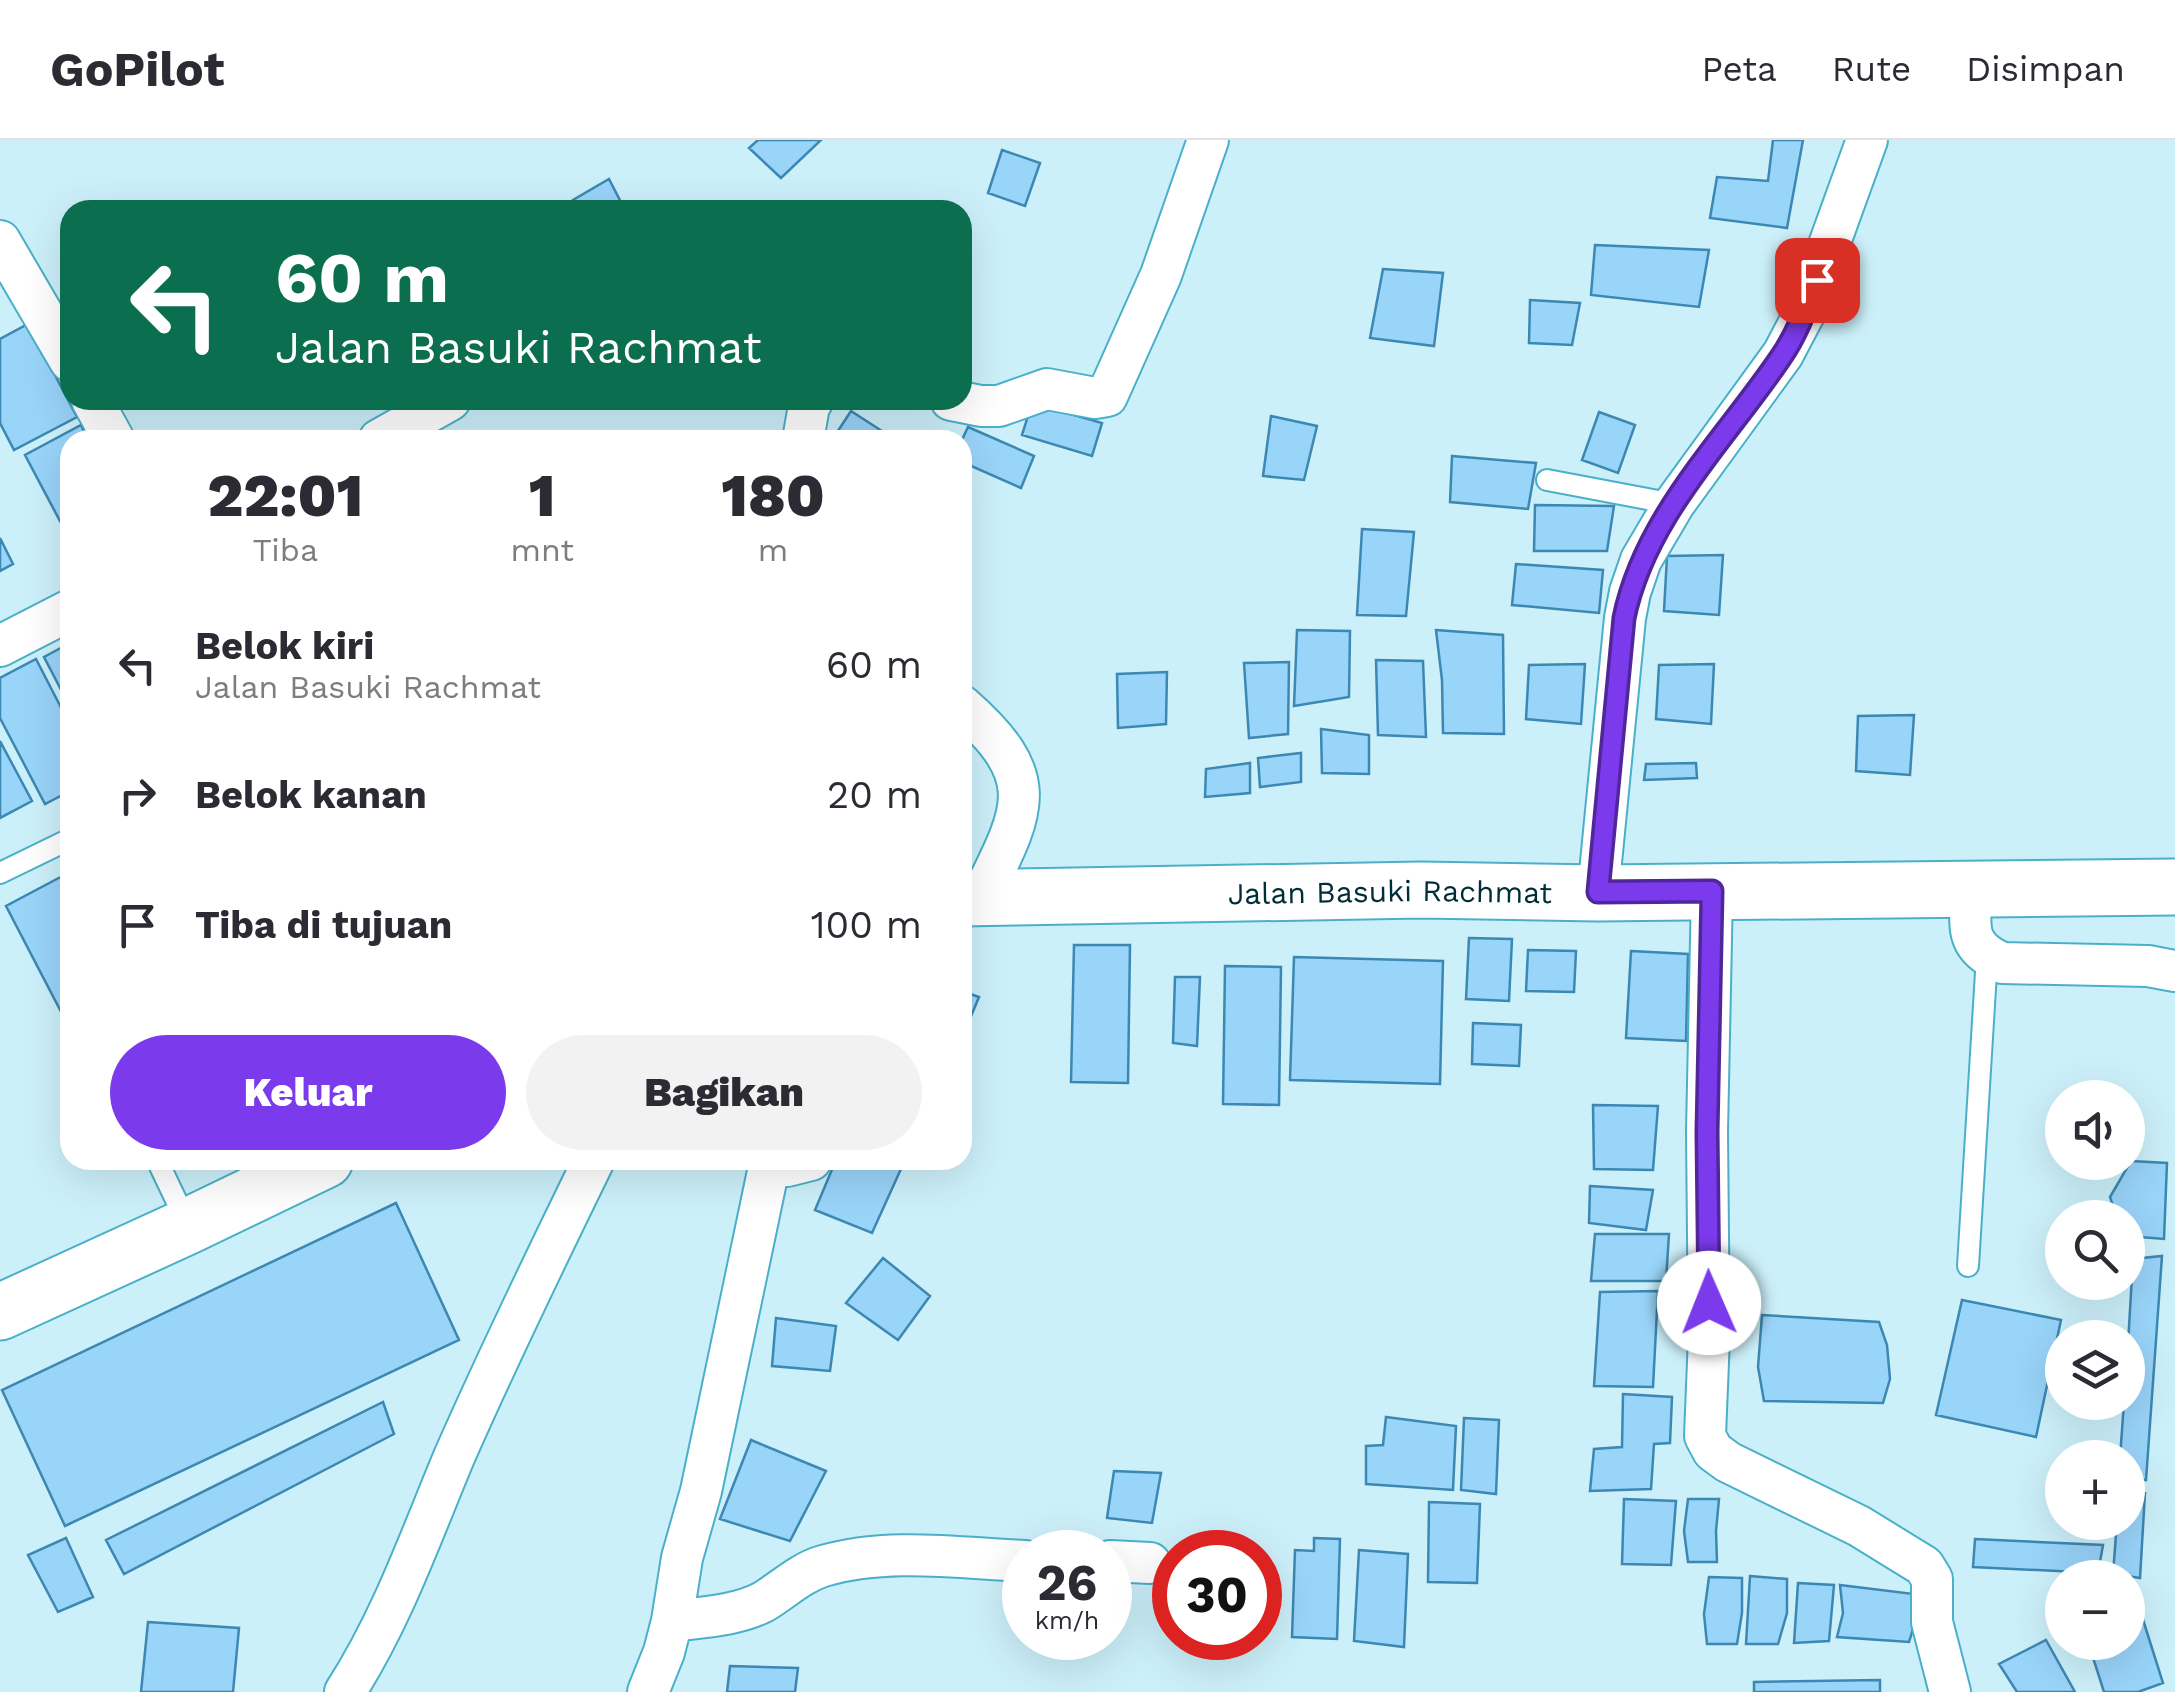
<!DOCTYPE html>
<html lang="id">
<head>
<meta charset="utf-8">
<style>
	:root { --surface:#fff; --page:#f2f2f3; --text:#2b2b33; --muted:#7c7c81; --line:#e1e1e2; --accent:#7c3aed }
	body { margin:0; font-family:"Work Sans",sans-serif; background:var(--page); color:var(--text); height:100vh; display:flex; flex-direction:column; font-size:38px; white-space:nowrap }
	* { box-sizing:border-box; margin:0 }
	p { font-size:32px; color:var(--muted) }
	.icon { flex:none; width:55px; height:55px; fill:none; stroke:currentColor; stroke-width:2; stroke-linecap:round; stroke-linejoin:round }
	.map { position:relative; flex:1; overflow:hidden }
	.sheet { position:absolute; left:60px; top:290px; width:912px; height:740px; display:flex; flex-direction:column; background:var(--surface); border-radius:30px; box-shadow:0 10px 40px #0002 }
	.sheet>* { flex:none }
	.banner { position:absolute; left:60px; top:60px; width:912px; height:210px; border-radius:30px; box-shadow:0 10px 40px #0002; background:#0b6e4f; color:#fff; overflow:hidden }
	.tools { position:absolute; left:2045px; top:940px; display:grid; gap:20px }
	.tools a { display:grid; place-items:center; width:100px; height:100px; border-radius:50%; background:var(--surface); box-shadow:0 10px 40px #0002; font-size:50px }
	.speed { position:absolute; left:1002px; top:1390px; display:flex; gap:20px; font-size:50px; font-weight:700; text-align:center }
	.speed>* { display:grid; place-content:center; width:130px; height:130px; border-radius:50%; background:var(--surface); box-shadow:0 10px 40px #0002; line-height:1 }
	.speed small { font-size:25px; font-weight:400 }
	.speed .limit { border:15px solid #d22; background:#fff; color:#111 }
	.pin { position:absolute; display:grid; place-items:center; width:85px; height:85px; color:#fff; margin:-42px; border-radius:20px; box-shadow:0 5px 15px #0006 }
	.me { position:absolute; width:110px; margin:-55px; rotate:359deg; stroke-linejoin:round; filter:drop-shadow(0 0 8px #0008) }
	.turn { display:flex; align-items:center; gap:35px; height:210px; padding:0 50px; font-size:45px }
	.turn .icon { width:130px; height:130px; stroke-width:2.5 }
	.turn b { display:block; font-size:70px; line-height:85px }
	.eta { display:flex; justify-content:space-evenly; align-items:center; height:170px; text-align:center }
	.eta b { font-size:60px; font-weight:800; line-height:70px }
	.cta { display:flex; gap:20px; margin-top:auto; padding:20px 50px }
	.cta a { flex:1; height:115px; border-radius:60px; background:var(--accent); color:#fff; font-size:40px; font-weight:800; line-height:115px; text-align:center }
	.cta a+a { background:var(--page); color:var(--text) }
	ul { padding:0; list-style:none }
	li { display:flex; align-items:center; gap:30px; height:130px; padding:0 50px }
	li div { flex:1 }
	li b { display:block; font-size:38px }
	li em { font-style:normal }
	header { display:flex; align-items:center; gap:60px; box-sizing:border-box; height:140px; padding:0 50px; background:var(--surface); border-bottom:2px solid var(--line) }
	header strong { font-size:48px }
	nav { display:flex; gap:55px; margin-inline-start:auto; font-size:35px }
	.map>svg:first-child { display:block }
	.building { fill:#99d4f9; stroke:#3c88b3; stroke-width:2.5 }
	.lines { fill:none; stroke-linecap:round; stroke-linejoin:round }
	.service-casing { stroke:#4ab0c9; stroke-width:24 }
	.minor-casing { stroke:#4ab0c9; stroke-width:44 }
	.trunk-casing { stroke:#4ab0c9; stroke-width:59 }
	.service { stroke:#fff; stroke-width:20 }
	.minor { stroke:#fff; stroke-width:40 }
	.trunk { stroke:#fff; stroke-width:55 }
	.route-casing { stroke:#51269a; stroke-width:25 }
	.route { stroke:#7c3aed; stroke-width:18 }
	.labels { text-anchor:middle; dominant-baseline:central; stroke-width:8; stroke-linejoin:round; paint-order:stroke }
	.street-label { font-size:30px; fill:#002e38; stroke:#ccf0fa }
</style>
</head>
<body>
<header>
<strong>GoPilot</strong>
<nav><a>Peta</a><a>Rute</a><a>Disimpan</a></nav>
</header>
<div class="map">
<svg width="2175" height="1552" viewBox="0 0 2175 1552">
	<rect width="100%" height="100%" fill="#ccf0fa"/>
	<path class="building" d="M 758,0 L 821,0 L 781,38 L 749,8 Z
		M 1773,0 L 1803,0 L 1787,88 L 1710,78 L 1717,37 L 1768,41 Z
		M 1002,10 L 1040,23 L 1025,66 L 988,53 Z
		M 609,39 L 625,70 L 578,70 L 573,60 Z
		M 1595,105 L 1709,110 L 1699,167 L 1591,155 Z
		M 1383,129 L 1443,133 L 1434,206 L 1370,198 Z
		M 1530,160 L 1580,163 L 1572,205 L 1529,203 Z
		M 28,184 L 77,277 L 14,310 L 0,283 L 0,199 Z
		M 1032,263 L 1102,283 L 1092,316 L 1022,295 Z
		M 851,271 L 885,293 L 880,300 L 832,300 Z
		M 1599,272 L 1635,285 L 1618,333 L 1582,320 Z
		M 1271,276 L 1317,286 L 1304,340 L 1263,336 Z
		M 81,285 L 88,300 L 70,300 L 70,400 L 25,315 Z
		M 968,287 L 1034,316 L 1021,348 L 962,322 L 962,300 Z
		M 1452,316 L 1536,323 L 1528,369 L 1450,362 Z
		M 1535,365 L 1614,366 L 1607,411 L 1534,411 Z
		M 1362,389 L 1414,392 L 1406,476 L 1357,475 Z
		M 0,398 L 13,424 L 0,431 Z
		M 1723,415 L 1719,475 L 1664,471 L 1667,416 Z
		M 1516,424 L 1603,430 L 1599,473 L 1512,465 Z
		M 1297,490 L 1350,491 L 1349,557 L 1294,566 Z
		M 1436,490 L 1503,495 L 1504,594 L 1443,593 L 1442,540 Z
		M 70,503 L 70,567 L 44,517 Z
		M 36,519 L 70,585 L 70,651 L 45,664 L 0,578 L 0,538 Z
		M 1376,520 L 1423,521 L 1426,597 L 1378,595 Z
		M 1289,522 L 1288,594 L 1249,598 L 1244,523 Z
		M 1585,524 L 1581,584 L 1526,579 L 1529,525 Z
		M 1714,524 L 1711,584 L 1656,579 L 1659,525 Z
		M 1167,532 L 1166,584 L 1118,588 L 1117,534 Z
		M 1914,575 L 1910,635 L 1856,631 L 1858,576 Z
		M 1321,589 L 1369,595 L 1369,634 L 1322,633 Z
		M 0,601 L 32,661 L 0,678 Z
		M 1301,613 L 1301,642 L 1260,647 L 1258,618 Z
		M 1250,623 L 1250,653 L 1205,657 L 1206,629 Z
		M 1696,623 L 1697,638 L 1644,640 L 1646,624 Z
		M 70,732 L 70,889 L 6,766 Z
		M 1469,798 L 1512,799 L 1509,861 L 1466,859 Z
		M 1074,805 L 1130,805 L 1128,943 L 1071,942 Z
		M 1528,810 L 1576,811 L 1574,852 L 1526,851 Z
		M 1631,811 L 1688,814 L 1686,901 L 1626,898 Z
		M 1294,817 L 1443,821 L 1440,944 L 1290,940 Z
		M 1225,826 L 1281,827 L 1279,965 L 1223,964 Z
		M 1175,837 L 1200,837 L 1197,906 L 1173,903 Z
		M 962,851 L 979,857 L 962,898 Z
		M 1473,883 L 1521,885 L 1519,926 L 1472,924 Z
		M 1593,965 L 1658,966 L 1653,1030 L 1594,1029 Z
		M 836,1020 L 905,1020 L 872,1093 L 815,1070 Z
		M 2131,1021 L 2167,1023 L 2164,1099 L 2128,1096 L 2128,1078 L 2117,1078 L 2110,1057 Z
		M 1590,1046 L 1653,1050 L 1646,1090 L 1589,1083 Z
		M 396,1063 L 459,1200 L 65,1386 L 2,1250 Z
		M 1595,1094 L 1669,1094 L 1666,1141 L 1591,1141 Z
		M 2162,1116 L 2146,1340 L 2128,1338 L 2128,1318 L 2120,1318 L 2124,1262 L 2128,1262 L 2128,1204 L 2133,1119 Z
		M 883,1118 L 930,1156 L 898,1200 L 846,1163 Z
		M 1658,1151 L 1653,1247 L 1594,1246 L 1600,1152 Z
		M 1962,1160 L 2061,1180 L 2036,1297 L 1936,1275 Z
		M 1762,1175 L 1879,1182 L 1887,1205 L 1890,1239 L 1883,1263 L 1764,1261 L 1758,1227 Z
		M 776,1178 L 836,1186 L 830,1231 L 772,1226 Z
		M 1623,1254 L 1672,1257 L 1670,1303 L 1654,1304 L 1651,1349 L 1590,1351 L 1594,1309 L 1622,1307 Z
		M 383,1262 L 394,1294 L 124,1434 L 106,1400 Z
		M 1386,1277 L 1456,1286 L 1453,1350 L 1366,1344 L 1366,1306 L 1383,1305 Z
		M 1464,1278 L 1499,1280 L 1496,1354 L 1461,1350 Z
		M 751,1300 L 826,1331 L 790,1401 L 720,1379 Z
		M 1114,1331 L 1161,1333 L 1152,1383 L 1107,1378 Z
		M 2128,1351 L 2145,1353 L 2140,1438 L 2113,1434 L 2117,1382 L 2128,1382 Z
		M 1624,1359 L 1676,1361 L 1671,1425 L 1622,1424 Z
		M 1688,1359 L 1719,1359 L 1716,1391 L 1717,1422 L 1688,1422 L 1684,1391 Z
		M 1429,1362 L 1480,1364 L 1477,1443 L 1428,1442 Z
		M 66,1398 L 93,1457 L 58,1472 L 28,1415 Z
		M 1314,1398 L 1340,1399 L 1337,1499 L 1292,1497 L 1295,1410 L 1314,1411 Z
		M 1975,1399 L 2103,1405 L 2098,1433 L 1973,1427 Z
		M 1359,1410 L 1408,1414 L 1404,1507 L 1354,1501 Z
		M 1750,1436 L 1787,1439 L 1787,1473 L 1778,1504 L 1746,1504 Z
		M 1709,1437 L 1742,1438 L 1742,1473 L 1737,1504 L 1707,1504 L 1704,1474 Z
		M 1798,1443 L 1834,1445 L 1829,1501 L 1794,1503 Z
		M 1840,1445 L 1914,1454 L 1916,1480 L 1909,1502 L 1837,1497 L 1843,1473 Z
		M 2139,1467 L 2163,1543 L 2138,1552 L 2104,1552 L 2088,1502 L 2128,1502 L 2128,1471 Z
		M 148,1482 L 239,1488 L 233,1552 L 141,1552 Z
		M 1209,1498 L 1247,1498 L 1246,1507 L 1209,1503 Z
		M 2046,1500 L 2075,1552 L 2017,1552 L 1999,1524 Z
		M 730,1526 L 798,1528 L 795,1552 L 727,1552 Z
		M 1880,1540 L 1880,1552 L 1754,1552 L 1754,1542 Z"/>
	<g class="lines">
		<g class="service-casing">
			<path id="service" d="M 1547,340 L 1674,364
				M 0,733 L 70,699
				M 157,1020 L 188,1085
				M 1968,1126 L 1987,816"/>
		</g>
		<g class="minor-casing">
			<path id="minor" d="M 0,101 L 70,221
				M 92,260 L 114,300
				M 951,260 L 981,266 L 999,266 L 1047,249 L 1095,258 L 1107,256 L 1161,135 L 1208,0
				M 379,300 L 450,260
				M 803,300 L 809,266 L 813,260
				M 0,506 L 70,470
				M 962,566 C 1044,638 1025,669 982,756
				M 1972,748 C 1970,785 1963,806 2002,823 L 2148,826 L 2175,831
				M 1712,751 L 1707,992 L 1709,1197 L 1705,1296 L 1713,1311 L 1728,1322 L 1859,1386 L 1924,1426 L 1932,1439 L 1932,1482 L 1950,1552
				M 1598,753 L 1625,478 L 1630,452 L 1641,420 L 1674,364 L 1783,214 L 1804,174 L 1867,0
				M 767,1020 L 787,1026 L 811,1020
				M 1110,1421 L 1150,1423
				M 672,1481 C 702,1477 736,1476 763,1462 C 783,1450 800,1433 823,1426 C 887,1407 959,1418 1025,1421
				M 345,1552 C 392,1479 421,1396 454,1317 C 498,1217 546,1118 594,1020
				M 648,1552 L 664,1512 L 672,1481 L 682,1418 L 701,1351 L 770,1022"/>
		</g>
		<g class="trunk-casing">
			<g id="trunk">
				<path id="s1" d="M 962,758 L 1421,750 L 1598,753 L 2175,747"/>
				<path d="M 0,1172 L 188,1086 L 325,1020"/>
			</g>
		</g>
		<use href="#service" class="service"/>
		<use href="#minor" class="minor"/>
		<use href="#trunk" class="trunk"/>
	</g>
	<g class="lines">
		<g class="route-casing">
			<path id="route" d="M 1709,1163 L 1707,992 L 1712,751 L 1598,752 L 1624,478 C 1645,376 1725,300 1781,217 C 1797,194 1807,166 1817,140"/>
		</g>
		<use href="#route" class="route"/>
	</g>
	<g class="labels">
		<g class="street-label">
			<text stroke="none"><textPath href="#s1" startOffset="428">Jalan Basuki Rachmat</textPath></text>
		</g>
	</g>
</svg>
<div class="tools">
<a><svg class="icon" aria-label="sound" viewBox="0 0 24 24"><path d="M4 9h4l5-4v14l-5-4H4zM17 9q2 3 0 6"/></svg></a>
<a><svg class="icon" aria-label="search" viewBox="0 0 24 24"><circle cx="10" cy="10" r="6"/><path d="M15 15l6 6"/></svg></a>
<a><svg class="icon" aria-label="layers" viewBox="0 0 24 24"><path d="M12 4l9 5-9 5-9-5zM3 14l9 5 9-5"/></svg></a>
<a>+</a>
<a>−</a>
</div>
<div class="speed"><div>26<small>km/h</small></div><div class="limit">30</div></div>
<div class="pin" style="left:1817px;top:140px;background:#d93025"><svg class="icon" aria-label="arrive" viewBox="0 0 24 24"><path d="M6 21V4h12l-3 4 3 4H6"/></svg></div>
<svg class="me" style="left:1709px;top:1163px" viewBox="-20 -20 40 40"><circle r="19" fill="#fff"/><path d="M0-13L10 11 0 6-10 11z" fill="#7c3aed"/></svg>
<div class="banner">
<div class="turn"><svg class="icon" aria-label="left" viewBox="0 0 24 24"><path d="M17 20v-9H6M10 6l-5 5 5 5"/></svg><div><b>60 m</b>Jalan Basuki Rachmat</div></div>
</div>
<section class="sheet">
<div class="eta">
<div><b>22:01</b><p>Tiba</p></div>
<div><b>1</b><p>mnt</p></div>
<div><b>180</b><p>m</p></div>
</div>
<ul>
<li><svg class="icon" aria-label="left" viewBox="0 0 24 24"><path d="M17 20v-9H6M10 6l-5 5 5 5"/></svg><div><b>Belok kiri</b><p>Jalan Basuki Rachmat</p></div><em>60 m</em></li>
<li><svg class="icon" aria-label="right" viewBox="0 0 24 24"><path d="M7 20v-9h11M14 6l5 5-5 5"/></svg><div><b>Belok kanan</b></div><em>20 m</em></li>
<li><svg class="icon" aria-label="arrive" viewBox="0 0 24 24"><path d="M6 21V4h12l-3 4 3 4H6"/></svg><div><b>Tiba di tujuan</b></div><em>100 m</em></li>
</ul>
<div class="cta"><a>Keluar</a><a>Bagikan</a></div>
</section>
</div>
</body>
</html>
